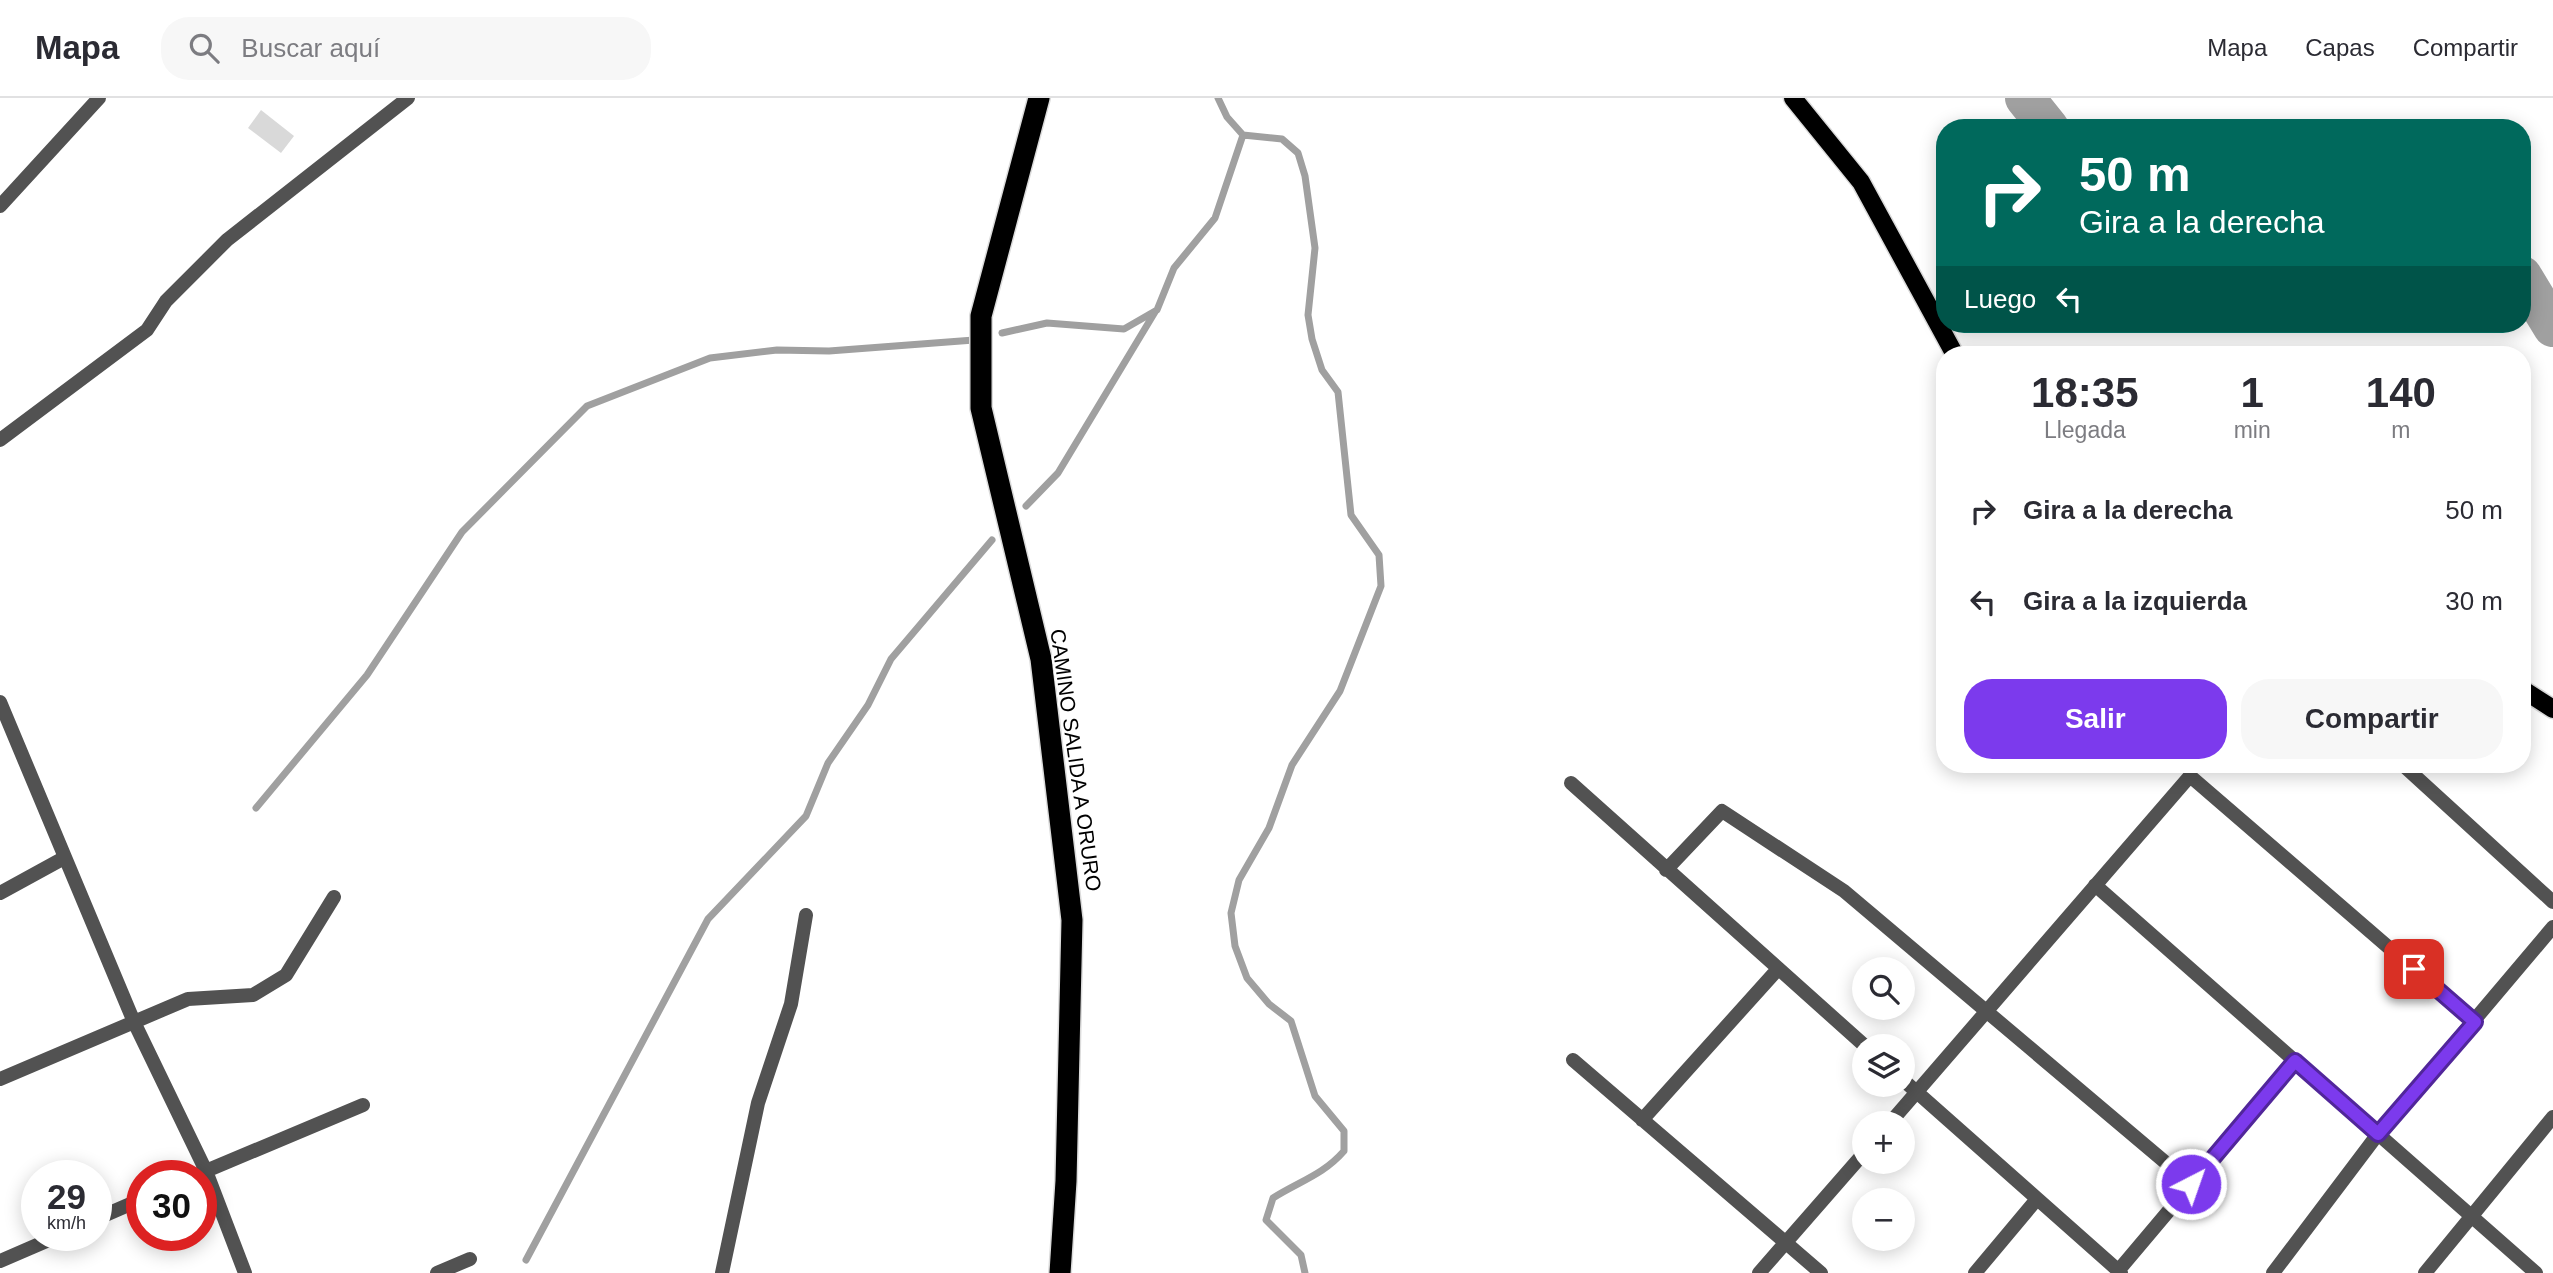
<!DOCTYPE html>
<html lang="es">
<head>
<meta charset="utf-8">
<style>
	:root { --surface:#fff; --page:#f7f7f7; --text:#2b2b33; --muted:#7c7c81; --line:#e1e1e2; --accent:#7c3aed }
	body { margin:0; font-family:Arial,sans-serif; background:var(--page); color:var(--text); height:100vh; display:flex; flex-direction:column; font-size:26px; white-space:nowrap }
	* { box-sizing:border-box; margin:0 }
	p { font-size:23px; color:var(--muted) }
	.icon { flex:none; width:38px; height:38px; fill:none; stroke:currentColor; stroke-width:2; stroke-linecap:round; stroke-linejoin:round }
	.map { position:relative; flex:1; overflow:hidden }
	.drawer { position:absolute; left:1936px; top:248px; width:595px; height:427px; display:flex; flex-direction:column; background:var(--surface); border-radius:28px; box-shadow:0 4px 18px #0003 }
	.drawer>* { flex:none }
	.guide { position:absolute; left:1936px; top:21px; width:595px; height:214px; border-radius:28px; box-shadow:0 4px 18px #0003; background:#00695c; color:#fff; overflow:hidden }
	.fabs { position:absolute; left:1852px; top:859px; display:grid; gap:14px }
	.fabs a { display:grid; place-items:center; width:63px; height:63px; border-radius:50%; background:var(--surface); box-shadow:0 4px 18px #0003; font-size:35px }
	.speed { position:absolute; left:21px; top:1062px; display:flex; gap:14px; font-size:35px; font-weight:700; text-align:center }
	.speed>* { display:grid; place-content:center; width:91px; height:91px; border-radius:50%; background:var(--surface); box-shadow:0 4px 18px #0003; line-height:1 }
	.speed small { font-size:18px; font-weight:400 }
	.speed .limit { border:10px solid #d22; background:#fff; color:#111 }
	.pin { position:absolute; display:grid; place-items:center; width:60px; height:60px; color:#fff; margin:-30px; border-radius:14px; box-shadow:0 4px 10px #0006 }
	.me { position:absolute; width:77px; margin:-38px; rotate:41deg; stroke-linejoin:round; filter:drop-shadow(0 0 5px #0008) }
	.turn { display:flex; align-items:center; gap:24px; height:147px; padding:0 28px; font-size:32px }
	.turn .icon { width:91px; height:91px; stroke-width:2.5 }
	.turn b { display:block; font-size:49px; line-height:60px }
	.then { display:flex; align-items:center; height:66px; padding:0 28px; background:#0003; gap:14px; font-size:26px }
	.eta { display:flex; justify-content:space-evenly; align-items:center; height:119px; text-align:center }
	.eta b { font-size:42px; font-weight:600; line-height:49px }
	.action { display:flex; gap:14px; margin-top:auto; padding:14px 28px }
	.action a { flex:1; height:80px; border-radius:28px; background:var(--accent); color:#fff; font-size:28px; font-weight:600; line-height:80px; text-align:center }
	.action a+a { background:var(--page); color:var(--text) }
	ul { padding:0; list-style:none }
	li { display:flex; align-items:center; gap:21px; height:91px; padding:0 28px }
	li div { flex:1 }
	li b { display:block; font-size:26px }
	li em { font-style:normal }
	header { display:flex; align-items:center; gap:42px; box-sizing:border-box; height:98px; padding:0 35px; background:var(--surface); border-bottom:2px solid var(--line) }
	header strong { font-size:33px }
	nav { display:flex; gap:38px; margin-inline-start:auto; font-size:24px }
	.search { width:490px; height:63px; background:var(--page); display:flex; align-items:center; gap:18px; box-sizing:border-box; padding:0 24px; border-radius:28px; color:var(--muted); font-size:26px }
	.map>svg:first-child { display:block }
	.green { fill:#d9d9d9 }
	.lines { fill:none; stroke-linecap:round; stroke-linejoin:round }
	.stream { stroke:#a0a0a0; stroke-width:7 }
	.river { stroke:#a0a0a0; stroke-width:40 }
	.primary-casing { stroke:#dbdbdb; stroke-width:21 }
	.highway-casing { stroke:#dbdbdb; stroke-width:24 }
	.street { stroke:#525252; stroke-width:14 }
	.primary { stroke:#000; stroke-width:18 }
	.highway { stroke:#000; stroke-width:21 }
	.route-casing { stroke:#51269a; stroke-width:18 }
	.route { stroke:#7c3aed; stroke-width:12 }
	.labels { text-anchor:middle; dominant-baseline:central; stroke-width:5; stroke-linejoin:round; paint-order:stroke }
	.street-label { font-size:21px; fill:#000; stroke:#fff }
</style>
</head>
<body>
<header>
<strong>Mapa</strong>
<div class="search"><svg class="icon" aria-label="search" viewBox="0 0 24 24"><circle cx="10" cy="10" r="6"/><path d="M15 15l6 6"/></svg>Buscar aquí</div>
<nav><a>Mapa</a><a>Capas</a><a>Compartir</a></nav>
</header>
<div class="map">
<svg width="2553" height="1175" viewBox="0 0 2553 1175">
	<rect width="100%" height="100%" fill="#fff"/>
	<path class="green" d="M 261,12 L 294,38 L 281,55 L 248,30 Z"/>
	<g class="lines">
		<path class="stream" d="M 1218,0 L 1227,19 L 1243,37 L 1282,41 L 1298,55 L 1305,78 L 1315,150 L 1308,217 L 1312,241 L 1322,272 L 1338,294 L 1351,417 L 1379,457 L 1381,488 L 1340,593 L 1292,667 L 1269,730 L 1239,782 L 1231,815 L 1235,848 L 1247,880 L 1269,906 L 1291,923 L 1315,998 L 1344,1033 L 1344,1053 C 1323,1077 1300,1083 1273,1100 L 1266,1122 L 1301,1157 L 1305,1175
			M 1002,235 L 1047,225 L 1124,231 L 1157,212 L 1174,170 L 1215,120 L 1243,37
			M 1026,408 L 1058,375 L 1155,214
			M 256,710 L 367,577 L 462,434 L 587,308 L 710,260 L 777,252 L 829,253 L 974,242
			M 526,1162 L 708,821 L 806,718 L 828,665 L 868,607 L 891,561 L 992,442"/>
		<path class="river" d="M 2025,0 L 2049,30
			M 2522,178 L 2553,229"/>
		<g class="primary-casing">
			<path id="primary" d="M 1793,0 L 1861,84 L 1955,257
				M 2522,591 L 2553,611"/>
		</g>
		<g class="highway-casing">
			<path id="highway" d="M 1039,0 L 981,218 L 981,310 L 1041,561 L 1072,822 L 1066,1083 L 1060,1175"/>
		</g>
		<path class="street" d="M 0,108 L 99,0
			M 0,342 L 147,232 L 166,203 L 227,142 L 408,0
			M 0,604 L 134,924 L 188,901 L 253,897 L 286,877 L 334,799
			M 2403,667 L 2553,804
			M 1571,685 L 1865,948
			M 1666,772 L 1722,713 L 1844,793 L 2191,1086
			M 2095,787 L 2536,1175
			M 0,795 L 64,760
			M 1573,962 L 1821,1175
			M 0,981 L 134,924 L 206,1073 L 245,1175
			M 1902,981 L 2121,1175
			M 1642,1022 L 1778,871
			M 1889,1026 L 2190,678 L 2475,924
			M 194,1078 L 363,1007
			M 96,1121 L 142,1101
			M 0,1163 L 58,1138
			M 2118,1173 L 2295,963
			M 437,1175 L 470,1161
			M 722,1175 L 758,1005 L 791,906 L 806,817
			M 1759,1175 L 1864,1055
			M 1975,1175 L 2037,1101
			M 2273,1175 L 2378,1036 L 2553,829
			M 2425,1175 L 2553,1019"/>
		<use href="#primary" class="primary"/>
		<use href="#highway" class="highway"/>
	</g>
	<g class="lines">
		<g class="route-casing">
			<path id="route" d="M 2191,1086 L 2295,963 L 2378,1036 L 2475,924 L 2414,871"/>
		</g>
		<use href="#route" class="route"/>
	</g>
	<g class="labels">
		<g class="street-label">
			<text transform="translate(1076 662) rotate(82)">CAMINO SALIDA A ORURO</text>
		</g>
	</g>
</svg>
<div class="fabs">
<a><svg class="icon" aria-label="search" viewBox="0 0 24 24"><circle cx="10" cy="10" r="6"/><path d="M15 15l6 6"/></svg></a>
<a><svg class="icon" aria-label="layers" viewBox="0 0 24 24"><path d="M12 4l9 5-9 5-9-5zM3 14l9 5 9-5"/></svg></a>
<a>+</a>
<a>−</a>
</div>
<div class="speed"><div>29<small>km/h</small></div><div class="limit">30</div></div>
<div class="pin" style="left:2414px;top:871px;background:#d93025"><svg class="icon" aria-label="arrive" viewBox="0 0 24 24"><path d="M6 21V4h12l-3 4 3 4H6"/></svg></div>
<svg class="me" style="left:2191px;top:1086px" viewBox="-20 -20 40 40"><circle r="17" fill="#7c3aed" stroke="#fff" stroke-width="3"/><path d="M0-11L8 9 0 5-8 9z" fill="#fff"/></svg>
<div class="guide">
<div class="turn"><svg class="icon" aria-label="right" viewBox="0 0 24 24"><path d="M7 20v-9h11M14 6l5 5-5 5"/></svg><div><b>50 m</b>Gira a la derecha</div></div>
<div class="then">Luego<svg class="icon" aria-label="left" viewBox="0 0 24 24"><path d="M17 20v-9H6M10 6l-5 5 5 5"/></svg></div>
</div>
<section class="drawer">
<div class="eta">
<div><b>18:35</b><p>Llegada</p></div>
<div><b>1</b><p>min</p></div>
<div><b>140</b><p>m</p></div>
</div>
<ul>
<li><svg class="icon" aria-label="right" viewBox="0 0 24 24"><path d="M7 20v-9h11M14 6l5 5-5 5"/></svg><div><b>Gira a la derecha</b></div><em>50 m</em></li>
<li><svg class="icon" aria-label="left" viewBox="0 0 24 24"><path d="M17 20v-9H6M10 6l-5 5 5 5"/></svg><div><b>Gira a la izquierda</b></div><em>30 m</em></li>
</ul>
<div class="action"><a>Salir</a><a>Compartir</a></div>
</section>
</div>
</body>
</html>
